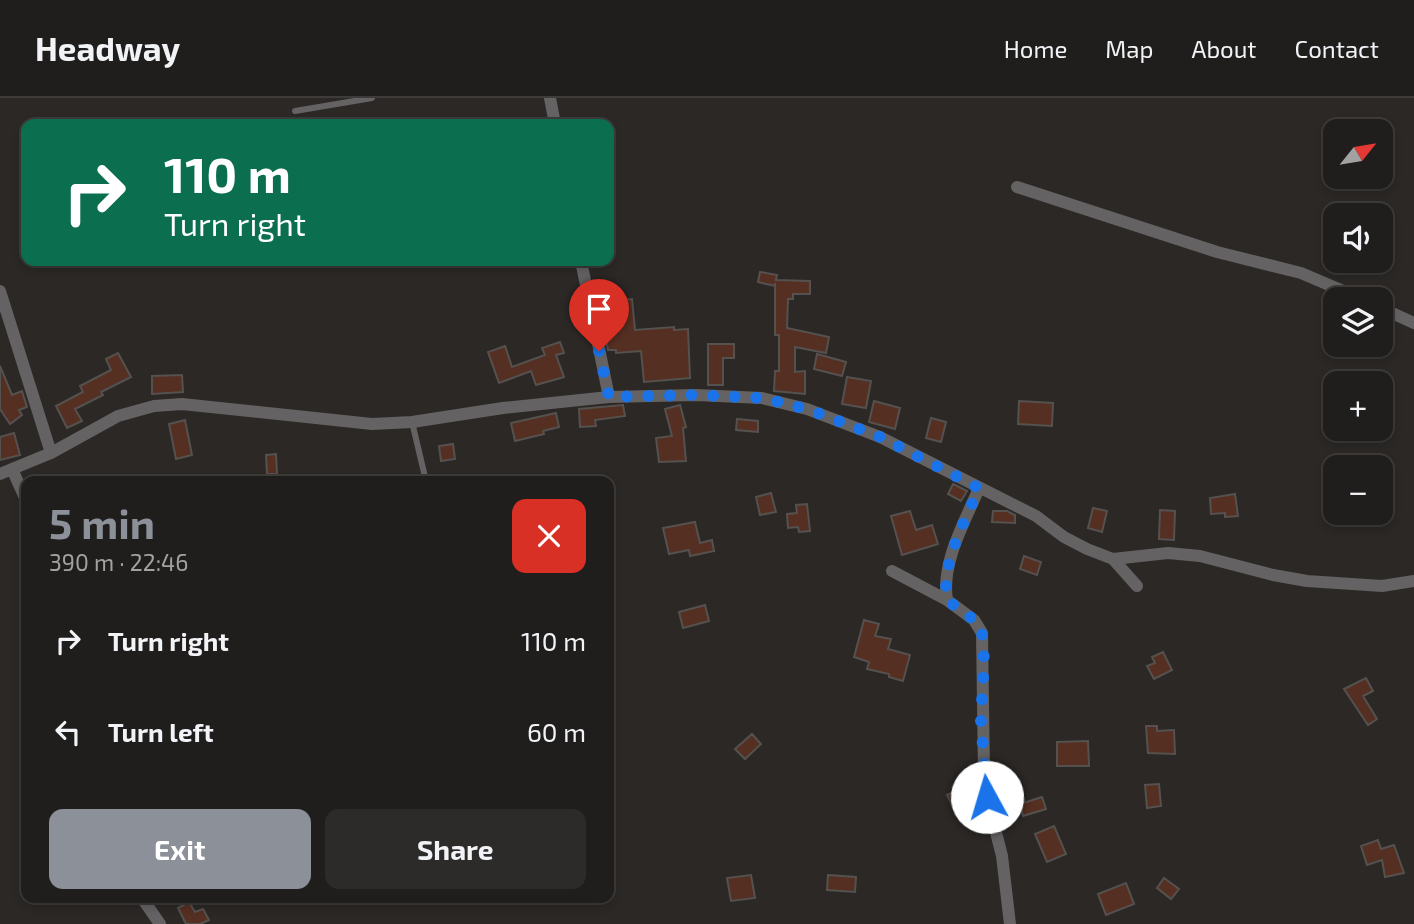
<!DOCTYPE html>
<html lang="en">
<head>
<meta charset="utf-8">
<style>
	:root { --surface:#201e1c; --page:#2d2b29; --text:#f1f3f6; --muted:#a2a2a3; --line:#3d3c3b; --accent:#8c9099 }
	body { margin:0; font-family:"Exo 2",sans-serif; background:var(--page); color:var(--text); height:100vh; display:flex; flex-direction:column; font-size:26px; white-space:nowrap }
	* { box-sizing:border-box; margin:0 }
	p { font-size:23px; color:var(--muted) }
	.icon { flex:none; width:38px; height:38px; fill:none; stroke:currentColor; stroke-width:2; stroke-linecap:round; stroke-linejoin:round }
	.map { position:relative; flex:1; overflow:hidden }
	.details { position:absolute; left:21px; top:378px; width:593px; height:427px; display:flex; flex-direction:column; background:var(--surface); border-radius:14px; box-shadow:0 4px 10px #0003,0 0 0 2px var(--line) }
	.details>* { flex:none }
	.top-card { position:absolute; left:21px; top:21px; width:593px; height:147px; border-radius:14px; box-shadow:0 4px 10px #0003,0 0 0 2px var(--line); background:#0b6e4f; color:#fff; overflow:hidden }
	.needle { width:46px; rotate:60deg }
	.buttons { position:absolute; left:1323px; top:21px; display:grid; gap:14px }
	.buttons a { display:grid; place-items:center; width:70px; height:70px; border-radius:14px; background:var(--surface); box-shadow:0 4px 10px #0003,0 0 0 2px var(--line); font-size:35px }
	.pin { position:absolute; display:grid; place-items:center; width:60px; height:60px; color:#fff; margin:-72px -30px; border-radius:50% 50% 50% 0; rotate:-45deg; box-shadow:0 0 7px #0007 }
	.pin .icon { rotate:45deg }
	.me { position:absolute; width:77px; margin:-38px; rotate:354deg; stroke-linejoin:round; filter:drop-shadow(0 0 5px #0008) }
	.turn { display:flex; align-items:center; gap:24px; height:147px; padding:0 28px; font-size:32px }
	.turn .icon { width:91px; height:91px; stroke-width:2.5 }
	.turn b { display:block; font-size:49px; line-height:60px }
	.round { display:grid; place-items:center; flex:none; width:74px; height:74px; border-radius:14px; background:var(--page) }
	.overview { display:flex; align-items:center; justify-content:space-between; height:119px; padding:0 28px }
	h1 { font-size:42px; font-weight:700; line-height:52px; color:var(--accent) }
	.primary-button { display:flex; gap:14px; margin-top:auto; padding:14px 28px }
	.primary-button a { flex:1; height:80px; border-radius:14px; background:var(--accent); color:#fff; font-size:28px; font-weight:700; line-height:80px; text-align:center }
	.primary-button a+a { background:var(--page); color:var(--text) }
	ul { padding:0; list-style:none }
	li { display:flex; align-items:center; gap:21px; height:91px; padding:0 28px }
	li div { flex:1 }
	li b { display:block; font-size:26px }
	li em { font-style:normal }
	header { display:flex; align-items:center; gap:42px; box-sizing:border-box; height:98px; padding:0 35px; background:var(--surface); border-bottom:2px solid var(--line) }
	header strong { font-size:33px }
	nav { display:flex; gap:38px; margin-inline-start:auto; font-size:24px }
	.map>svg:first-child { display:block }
	.building { fill:#552f21; stroke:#54514f; stroke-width:2 }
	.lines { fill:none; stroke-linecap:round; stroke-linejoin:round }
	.service { stroke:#646262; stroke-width:6 }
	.minor { stroke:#646262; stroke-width:12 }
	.route { stroke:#1a73e8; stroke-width:12; stroke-dasharray:0 21.6 }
</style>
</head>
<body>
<header>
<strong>Headway</strong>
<nav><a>Home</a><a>Map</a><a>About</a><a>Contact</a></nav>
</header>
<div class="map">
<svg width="1414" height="826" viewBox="0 0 1414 826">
	<rect width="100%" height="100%" fill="#2b2826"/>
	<path class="building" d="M 760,174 L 777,177 L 776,182 L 810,183 L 810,196 L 793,196 L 793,201 L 788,201 L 787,230 L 829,239 L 826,255 L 795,249 L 795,274 L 805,273 L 805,296 L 774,293 L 775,273 L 779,273 L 779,237 L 775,237 L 775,185 L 775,188 L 758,184 Z
		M 632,201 L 635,232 L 674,229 L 674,232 L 688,231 L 690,280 L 644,284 L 641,253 L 616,255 L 616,252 L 608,252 L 601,215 L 603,215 L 603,208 L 616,207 L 616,203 Z
		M 560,244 L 564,255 L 556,257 L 564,279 L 536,287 L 531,273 L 499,285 L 488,254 L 505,248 L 512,269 L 545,257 L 542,250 Z
		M 708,246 L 734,246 L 734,260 L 723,260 L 723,287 L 708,287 Z
		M 118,255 L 131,279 L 101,294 L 103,297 L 75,311 L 82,323 L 67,330 L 56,308 L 83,294 L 80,288 L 111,272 L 106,261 Z
		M 817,256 L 846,264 L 842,278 L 814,271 Z
		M 0,268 L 12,297 L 22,293 L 27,309 L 19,312 L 22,317 L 10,326 L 0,311 Z
		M 182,277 L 183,294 L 152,296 L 152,278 Z
		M 847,279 L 871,283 L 866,310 L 842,306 Z
		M 874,303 L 900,310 L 895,331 L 869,324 Z
		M 1019,303 L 1053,305 L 1052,328 L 1018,326 Z
		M 623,307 L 625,318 L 595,322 L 596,328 L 580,329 L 579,311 Z
		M 680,307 L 686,329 L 683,330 L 686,363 L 659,364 L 656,340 L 672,338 L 665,311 Z
		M 556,315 L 559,329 L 543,333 L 544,336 L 515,343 L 511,325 Z
		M 931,320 L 946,324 L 941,344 L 926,340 Z
		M 737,321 L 758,323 L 758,334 L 736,332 Z
		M 185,322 L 192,357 L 176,361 L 169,326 Z
		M 14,335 L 20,357 L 0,362 L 0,339 Z
		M 453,346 L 455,361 L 441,363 L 439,348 Z
		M 276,356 L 277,376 L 267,376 L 266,357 Z
		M 953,386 L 967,393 L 961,403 L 948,396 Z
		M 771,395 L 776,414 L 760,417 L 756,399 Z
		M 1235,396 L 1238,418 L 1225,419 L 1225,415 L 1211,416 L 1210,400 Z
		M 807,406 L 810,433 L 799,434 L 798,429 L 788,430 L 787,416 L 797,415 L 796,407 Z
		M 1093,410 L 1107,413 L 1102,434 L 1088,430 Z
		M 1160,412 L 1175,413 L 1174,442 L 1159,441 Z
		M 910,413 L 916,432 L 932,427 L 938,446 L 902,457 L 891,418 Z
		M 993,413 L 1007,413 L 1015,417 L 1015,425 L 992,424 Z
		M 695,424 L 700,445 L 712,442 L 714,453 L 690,458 L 689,452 L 669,456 L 663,430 Z
		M 1024,458 L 1041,464 L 1037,477 L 1020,471 Z
		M 705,507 L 709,523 L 683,530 L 679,514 Z
		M 864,522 L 879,526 L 875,538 L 891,541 L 888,551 L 910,557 L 903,583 L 889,579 L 889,576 L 867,571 L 869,564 L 854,559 Z
		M 1163,554 L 1172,572 L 1154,581 L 1147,568 L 1155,565 L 1152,559 Z
		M 1366,580 L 1373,593 L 1363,598 L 1377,621 L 1368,627 L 1344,591 Z
		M 1146,628 L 1157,628 L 1157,633 L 1174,632 L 1175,656 L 1148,655 Z
		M 752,636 L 761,646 L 745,661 L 735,651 Z
		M 1088,643 L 1089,668 L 1057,668 L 1057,644 Z
		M 1159,686 L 1161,708 L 1147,710 L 1145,687 Z
		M 966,687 L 974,701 L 954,711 L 947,697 Z
		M 1042,699 L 1046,711 L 1023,718 L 1020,706 Z
		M 1054,728 L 1066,756 L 1047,764 L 1035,736 Z
		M 1378,742 L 1381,751 L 1394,747 L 1404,775 L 1385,779 L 1382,762 L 1367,767 L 1361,748 Z
		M 751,777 L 755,800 L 731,803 L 727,780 Z
		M 828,777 L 856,779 L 855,794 L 827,792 Z
		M 1164,780 L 1179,791 L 1171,801 L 1157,790 Z
		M 1126,785 L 1134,806 L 1106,817 L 1098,796 Z
		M 189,804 L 195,814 L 203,811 L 209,822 L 200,826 L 186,826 L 178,810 Z"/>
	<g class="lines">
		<path class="service" d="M 295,13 L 372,0
			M 412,324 L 426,383"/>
		<path class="minor" d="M 550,0 L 555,26
			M 1017,89 L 1217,154 L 1301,175 L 1362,201
			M 581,163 L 609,299
			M 0,193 L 51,355
			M 1381,210 L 1414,225
			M 12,371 L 51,355 L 118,318 L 154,308 L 182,306 L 372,326 L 412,324 L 503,310 L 609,299 L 696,297 L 762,300 L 807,311 L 880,339 L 1036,418 L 1064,439 L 1087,451 L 1113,461 L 1168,455 L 1200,458 L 1273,477 L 1307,483 L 1382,488 L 1414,483
			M 0,376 L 12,371 L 26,402
			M 979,390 C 965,424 941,464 947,502 L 974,522 L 982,535 L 984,675 L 987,699 L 1002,758 L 1010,826
			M 1113,461 L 1137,488
			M 892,473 L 947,502
			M 142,800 L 160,826"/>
	</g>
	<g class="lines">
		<path class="route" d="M 599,253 L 609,299 L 696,297 L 762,300 L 807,311 L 880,339 L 979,390 C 965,424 941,463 947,502 L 974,522 L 982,534 L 984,562 L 981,623 L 987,699"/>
	</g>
</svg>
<div class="buttons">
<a><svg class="needle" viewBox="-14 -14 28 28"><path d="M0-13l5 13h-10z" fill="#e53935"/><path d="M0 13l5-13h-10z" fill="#a2a2a3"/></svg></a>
<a><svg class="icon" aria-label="sound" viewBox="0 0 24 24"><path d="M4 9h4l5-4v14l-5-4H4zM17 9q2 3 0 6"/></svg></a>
<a><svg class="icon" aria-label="layers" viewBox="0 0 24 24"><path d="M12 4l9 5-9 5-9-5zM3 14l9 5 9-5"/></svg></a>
<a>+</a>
<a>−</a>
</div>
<div class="pin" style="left:599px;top:253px;background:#d93025"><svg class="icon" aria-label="arrive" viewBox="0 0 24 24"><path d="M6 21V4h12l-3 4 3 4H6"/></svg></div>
<svg class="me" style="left:987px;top:699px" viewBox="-20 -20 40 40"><circle r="19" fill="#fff"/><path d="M0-13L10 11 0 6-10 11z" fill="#1a73e8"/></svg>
<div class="top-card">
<div class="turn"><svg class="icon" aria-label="right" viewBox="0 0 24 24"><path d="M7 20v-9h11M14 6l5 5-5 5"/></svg><div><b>110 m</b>Turn right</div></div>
</div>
<section class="details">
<div class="overview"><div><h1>5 min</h1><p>390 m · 22:46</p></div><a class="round" style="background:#d93025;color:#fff"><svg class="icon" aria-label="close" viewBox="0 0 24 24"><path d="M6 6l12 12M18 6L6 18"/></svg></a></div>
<ul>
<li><svg class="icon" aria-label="right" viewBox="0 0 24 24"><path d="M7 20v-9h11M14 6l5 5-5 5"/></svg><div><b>Turn right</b></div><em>110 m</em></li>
<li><svg class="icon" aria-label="left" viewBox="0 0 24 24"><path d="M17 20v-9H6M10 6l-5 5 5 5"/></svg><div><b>Turn left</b></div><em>60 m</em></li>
</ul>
<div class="primary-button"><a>Exit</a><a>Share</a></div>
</section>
</div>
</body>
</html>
